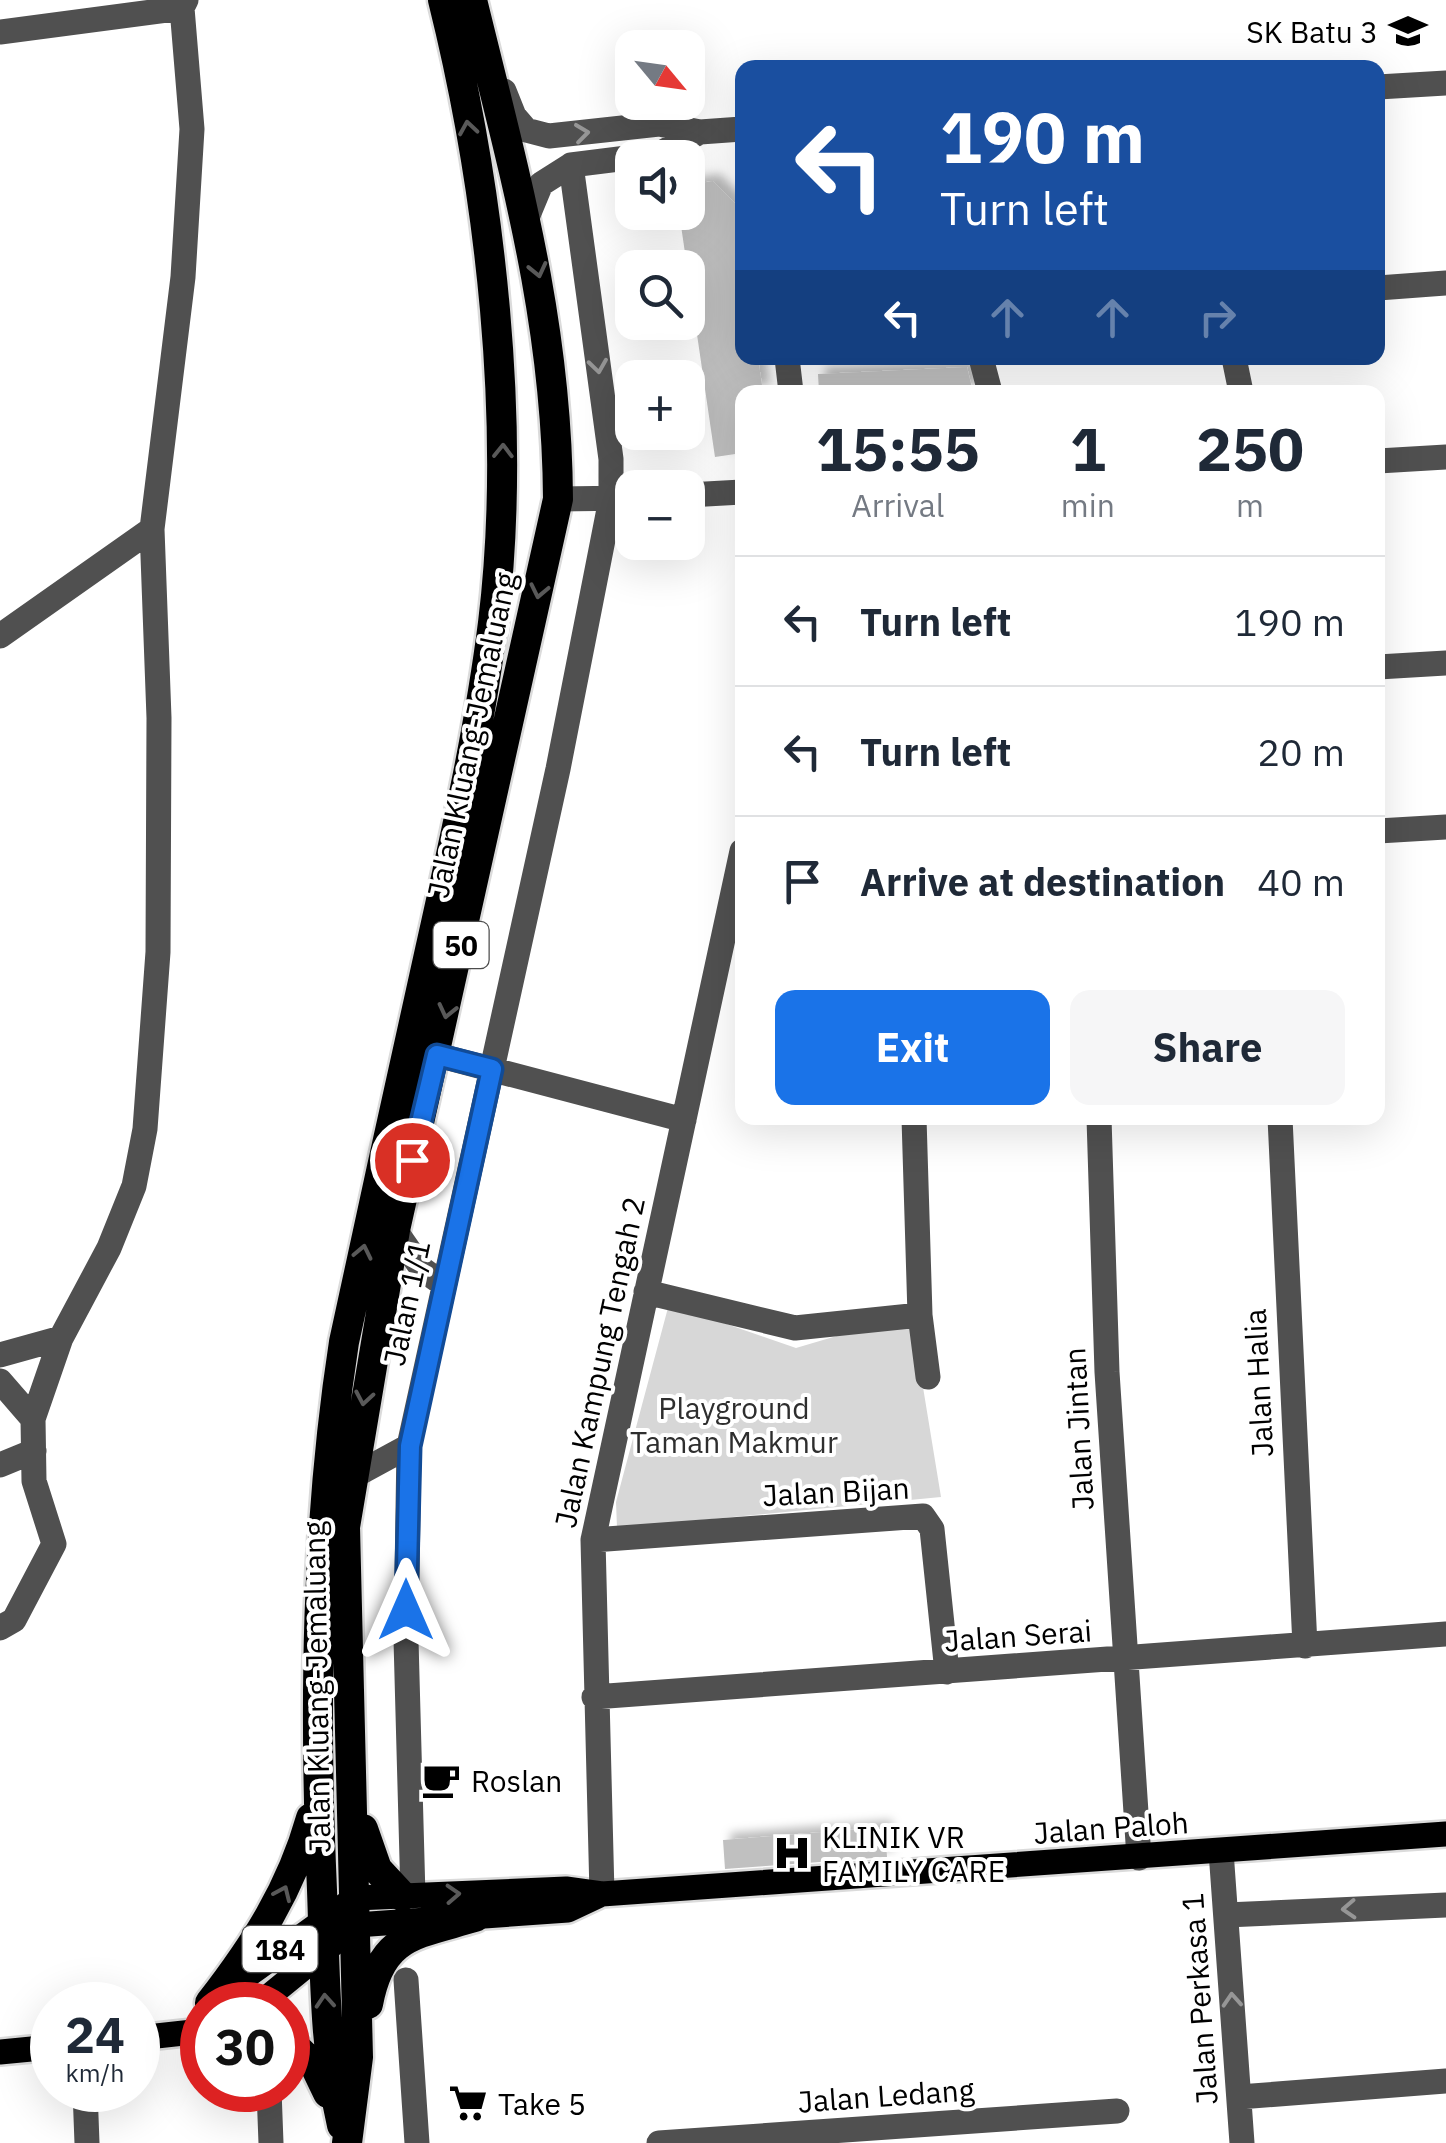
<!DOCTYPE html>
<html lang="en">
<head>
<meta charset="utf-8">
<style>
	:root { --surface:#fff; --page:#f6f6f7; --text:#1f2937; --muted:#747a83; --line:#e0e1e3; --accent:#1a73e8 }
	body { margin:0; font-family:"IBM Plex Sans",sans-serif; background:var(--page); color:var(--text); height:100vh; display:flex; flex-direction:column; font-size:38px; white-space:nowrap }
	* { box-sizing:border-box; margin:0 }
	p { font-size:32px; color:var(--muted) }
	.icon { flex:none; width:55px; height:55px; fill:none; stroke:currentColor; stroke-width:2; stroke-linecap:round; stroke-linejoin:round }
	.map { position:relative; flex:1; overflow:hidden }
	.details { position:absolute; left:735px; top:385px; width:650px; height:740px; display:flex; flex-direction:column; background:var(--surface); border-radius:20px; box-shadow:0 10px 40px #0002 }
	.details>* { flex:none }
	.banner { position:absolute; left:735px; top:60px; width:650px; height:305px; border-radius:20px; box-shadow:0 10px 40px #0002; background:#1a4fa0; color:#fff; overflow:hidden }
	.needle { width:65px; rotate:119deg }
	.controls { position:absolute; left:615px; top:30px; display:grid; gap:20px }
	.controls a { display:grid; place-items:center; width:90px; height:90px; border-radius:20px; background:var(--surface); box-shadow:0 10px 40px #0002; font-size:50px }
	.speed { position:absolute; left:30px; top:1982px; display:flex; gap:20px; font-size:50px; font-weight:700; text-align:center }
	.speed>* { display:grid; place-content:center; width:130px; height:130px; border-radius:50%; background:var(--surface); box-shadow:0 10px 40px #0002; line-height:1 }
	.speed small { font-size:25px; font-weight:400 }
	.speed .limit { border:15px solid #d22; background:#fff; color:#111 }
	.pin { position:absolute; display:grid; place-items:center; width:85px; height:85px; color:#fff; margin:-42px; border:5px solid #fff; border-radius:50%; box-shadow:0 2px 10px #0007 }
	.me { position:absolute; width:110px; margin:-55px; rotate:0deg; stroke-linejoin:round; filter:drop-shadow(0 0 8px #0008) }
	.turn { display:flex; align-items:center; gap:35px; height:210px; padding:0 40px; font-size:45px }
	.turn .icon { width:130px; height:130px; stroke-width:2.5 }
	.turn b { display:block; font-size:70px; line-height:85px }
	.lanes { display:flex; align-items:center; height:95px; padding:0 40px; background:#0003; justify-content:center; gap:50px; direction:ltr }
	.lanes .off { opacity:.35 }
	.eta { display:flex; justify-content:space-evenly; align-items:center; height:170px; text-align:center }
	.eta b { font-size:60px; font-weight:700; line-height:70px }
	.cta { display:flex; gap:20px; margin-top:auto; padding:20px 40px }
	.cta a { flex:1; height:115px; border-radius:20px; background:var(--accent); color:#fff; font-size:40px; font-weight:700; line-height:115px; text-align:center }
	.cta a+a { background:var(--page); color:var(--text) }
	ul { padding:0; list-style:none }
	li { display:flex; align-items:center; gap:30px; height:130px; padding:0 40px; border-top:2px solid var(--line) }
	li div { flex:1 }
	li b { display:block; font-size:38px }
	li em { font-style:normal }
	.map>svg:first-child { display:block }
	.green { fill:#d7d7d7 }
	.building { fill:#c0c0c0; filter:url(#shadow) }
	.lines { fill:none; stroke-linecap:round; stroke-linejoin:round }
	.major-casing { stroke:#dbdbdb; stroke-width:30 }
	.highway-casing { stroke:#dbdbdb; stroke-width:35 }
	.minor { stroke:#505050; stroke-width:25 }
	.major { stroke:#000; stroke-width:25 }
	.highway { stroke:#000; stroke-width:30 }
	.oneway { stroke:#595959 }
	.oneway2 { stroke:#969696 }
	.route-casing { stroke:#114b97; stroke-width:25 }
	.route { stroke:#1a73e8; stroke-width:18 }
	.labels { text-anchor:middle; dominant-baseline:central; stroke-width:8; stroke-linejoin:round; paint-order:stroke }
	.shield { fill:#fff; stroke:#4c4c4c; stroke-width:2.5 }
	.shield-label { font-size:28px; font-weight:bold; fill:#000 }
	.poi-label { font-size:30px; fill:#000; stroke:#fff; text-anchor:start }
	.street-label { font-size:30px; fill:#000; stroke:#fff }
	.park-label { font-size:30px; fill:#2e2e2e; stroke:#fff }
</style>
</head>
<body>
<div class="map">
<svg width="1446" height="2143" viewBox="0 0 1446 2143">
	<defs>
		<filter id="shadow"><feDropShadow dx="7" dy="-7" stdDeviation="5" flood-color="#0004"/></filter>
	</defs>
	<rect width="100%" height="100%" fill="#fff"/>
	<path class="green" d="M 669,1304 L 796,1348 L 911,1314 L 941,1497 L 617,1528 L 616,1502 Z"/>
	<path class="building" d="M 713,181 L 736,204 L 742,251 L 742,358 L 758,358 L 763,392 L 742,392 L 742,453 L 715,457 L 679,212 L 688,212 L 688,185 Z
		M 967,367 L 973,392 L 819,392 L 818,374 Z
		M 885,1827 L 887,1857 L 725,1869 L 723,1840 Z"/>
	<g class="lines">
		<g class="major-casing">
			<path id="major" d="M 227,1990 L 355,1898 L 566,1889 L 602,1894 L 1446,1834
				M 258,2005 L 356,1925 L 568,1910 L 602,1894
				M 138,2038 L 202,2031
				M 0,2052 L 52,2047"/>
		</g>
		<g class="highway-casing">
			<path id="highway" d="M 363,1829 L 377,1869 L 402,1896
				M 210,2003 C 255,1945 291,1889 311,1818
				M 368,2004 C 381,1934 415,1935 475,1917
				M 288,2040 L 315,2066 L 328,2093
				M 342,2125 C 324,2048 325,1970 322,1890 C 314,1708 316,1523 344,1342 C 372,1211 401,1081 430,950 C 454,842 479,734 493,623 C 517,426 491,193 443,0
				M 347,2143 L 358,2057 L 345,1527 L 395,1230 L 558,499 C 557,320 514,172 472,0"/>
		</g>
		<path class="minor" d="M 0,32 L 182,8 L 186,0
			M 1378,87 L 1446,83
			M 504,91 L 514,116 L 526,130 L 549,136 L 659,124 L 700,132 L 742,129
			M 526,220 L 541,184 L 571,165 L 659,154 L 700,132
			M 1378,288 L 1446,283
			M 787,358 L 791,392
			M 981,358 L 990,392
			M 1234,358 L 1241,392
			M 1378,461 L 1446,457
			M 688,495 L 742,492
			M 558,499 L 632,498
			M 0,636 L 152,529
			M 1378,667 L 1446,663
			M 1378,831 L 1446,827
			M 437,1055 L 684,1120
			M 914,1118 L 920,1315 L 928,1377
			M 1099,1118 L 1107,1372 L 1139,1858
			M 1280,1118 L 1305,1646
			M 395,1230 L 422,1269 L 443,1284
			M 646,1292 L 795,1328 L 920,1315
			M 0,1355 L 61,1338
			M 0,1381 L 33,1419
			M 0,1465 L 34,1451
			M 352,1477 L 409,1446
			M 593,1540 L 923,1516 L 932,1529 L 947,1672
			M 0,1628 L 14,1620 L 54,1544 L 34,1481 L 33,1419 L 61,1338 L 109,1248 L 134,1186 L 145,1129 L 158,952 L 159,718 L 152,529 L 183,277 L 192,129 L 182,8
			M 594,1697 L 1446,1634
			M 1221,1851 L 1242,2143
			M 602,1894 L 593,1540 L 742,851
			M 413,1896 L 406,1640 L 409,1446 L 558,769 L 611,499 L 611,459 L 571,165
			M 1226,1915 L 1446,1905
			M 406,1980 L 417,2143
			M 85,2090 L 87,2143
			M 269,2090 L 271,2143
			M 1239,2097 L 1446,2081
			M 659,2143 L 1117,2111"/>
		<use href="#major" class="major"/>
		<use href="#highway" class="highway"/>
	</g>
	<defs><path id="oneway-chevron" d="M-2-3.5L2.5 0L-2 3.5" fill="none" stroke-width="1.6" stroke-linecap="round" stroke-linejoin="round" transform="scale(2.5)"/></defs>
	<g class="oneway">
		<use href="#oneway-chevron" transform="translate(468 128) rotate(-99)"/>
		<use href="#oneway-chevron" transform="translate(538 270) rotate(77)"/>
		<use href="#oneway-chevron" transform="translate(503 451) rotate(-89)"/>
		<use href="#oneway-chevron" transform="translate(539 591) rotate(102)"/>
		<use href="#oneway-chevron" transform="translate(447 1011) rotate(103)"/>
		<use href="#oneway-chevron" transform="translate(363 1252) rotate(-78)"/>
		<use href="#oneway-chevron" transform="translate(364 1398) rotate(100)"/>
		<use href="#oneway-chevron" transform="translate(283 1893) rotate(-66)"/>
		<use href="#oneway-chevron" transform="translate(453 1894) rotate(-3)"/>
		<use href="#oneway-chevron" transform="translate(325 2001) rotate(-94)"/>
	</g>
	<g class="oneway2">
		<use href="#oneway-chevron" transform="translate(582 133) rotate(-7)"/>
		<use href="#oneway-chevron" transform="translate(598 366) rotate(82)"/>
		<use href="#oneway-chevron" transform="translate(1349 1909) rotate(177)"/>
		<use href="#oneway-chevron" transform="translate(1232 2000) rotate(-94)"/>
	</g>
	<g class="lines">
		<g class="route-casing">
			<path id="route" d="M 406,1610 L 410,1446 L 492,1069 L 437,1055 L 412,1160"/>
		</g>
		<use href="#route" class="route"/>
	</g>
	<defs>
		<g id="school-bare" transform="scale(3)"><path d="M0-5L7-2L0 1L-7-2ZM-4 1L0 2.5L4 1V4Q0 6-4 4Z" fill="#000" stroke="#fff" stroke-width="2.5" paint-order="stroke"/></g>
		<g id="cafe-bare" transform="scale(3)"><path d="M-5.5-4.5H6V0H3Q3 3.5 0 3.5H-2.5Q-5.5 3.5-5.5 0ZM3-3.2v2h1.7v-2ZM-6 4.5H4V6H-6Z" fill="#000" stroke="#fff" stroke-width="2.5" paint-order="stroke"/></g>
		<g id="hospital-bare" transform="scale(3)"><path d="M-5-5h3v3.5h4V-5h3V5h-3V1.5h-4V5h-3Z" fill="#000" stroke="#fff" stroke-width="2.5" paint-order="stroke"/></g>
		<g id="supermarket-bare" transform="scale(3)"><path d="M-6-5.5h2.5l.6 2H6L4.5 2H-2.5L-4.4-4H-6ZM-1.5 3.2a1.3 1.3 0 1 0 .1 0ZM3 3.2a1.3 1.3 0 1 0 .1 0Z" fill="#000" stroke="#fff" stroke-width="2.5" paint-order="stroke"/></g>
	</defs>
	<g fill-rule="evenodd">
		<use href="#school-bare" x="1408" y="31"/>
		<use href="#cafe-bare" x="441" y="1780"/>
		<use href="#hospital-bare" x="792" y="1853"/>
		<use href="#supermarket-bare" x="468" y="2103"/>
	</g>
	<g class="labels">
		<g class="shield">
			<rect x="433.5" y="922" width="55" height="46" rx="8"/>
			<rect x="242.5" y="1926" width="75" height="46" rx="8"/>
		</g>
		<g class="shield-label">
			<text x="461" y="945">50</text>
			<text x="280" y="1949">184</text>
		</g>
		<g class="poi-label">
			<text x="1378" y="31" text-anchor="end">SK Batu 3</text>
			<text x="471" y="1780">Roslan</text>
			<text x="822" y="1836">KLINIK VR<tspan x="822" dy="34">FAMILY CARE</tspan></text>
			<text x="498" y="2103">Take 5</text>
		</g>
		<g class="street-label">
			<text transform="translate(471 735) rotate(-78)">Jalan Kluang-Jemaluang</text>
			<text transform="translate(406 1303) rotate(-78)">Jalan 1/1</text>
			<text transform="translate(599 1362) rotate(-78)">Jalan Kampung Tengah 2</text>
			<text transform="translate(1258 1383) rotate(-93)">Jalan Halia</text>
			<text transform="translate(1078 1429) rotate(-93)">Jalan Jintan</text>
			<text transform="translate(836 1491) rotate(-3)">Jalan Bijan</text>
			<text transform="translate(1018 1635) rotate(-4)">Jalan Serai</text>
			<text transform="translate(316 1687) rotate(-91)">Jalan Kluang-Jemaluang</text>
			<text transform="translate(1111 1827) rotate(-4)">Jalan Paloh</text>
			<text transform="translate(1199 1999) rotate(-94)">Jalan Perkasa 1</text>
			<text transform="translate(886 2095) rotate(-4)">Jalan Ledang</text>
		</g>
		<g class="park-label">
			<text x="734" y="1407">Playground<tspan x="734" dy="34">Taman Makmur</tspan></text>
		</g>
	</g>
</svg>
<div class="controls">
<a><svg class="needle" viewBox="-14 -14 28 28"><path d="M0-13l5 13h-10z" fill="#e53935"/><path d="M0 13l5-13h-10z" fill="#747a83"/></svg></a>
<a><svg class="icon" aria-label="sound" viewBox="0 0 24 24"><path d="M4 9h4l5-4v14l-5-4H4zM17 9q2 3 0 6"/></svg></a>
<a><svg class="icon" aria-label="search" viewBox="0 0 24 24"><circle cx="10" cy="10" r="6"/><path d="M15 15l6 6"/></svg></a>
<a>+</a>
<a>−</a>
</div>
<div class="speed"><div>24<small>km/h</small></div><div class="limit">30</div></div>
<div class="pin" style="left:412px;top:1160px;background:#d93025"><svg class="icon" aria-label="arrive" viewBox="0 0 24 24"><path d="M6 21V4h12l-3 4 3 4H6"/></svg></div>
<svg class="me" style="left:406px;top:1610px" viewBox="-20 -20 40 40"><path d="M0-17L14 15 0 8-14 15z" fill="#1a73e8" stroke="#fff" stroke-width="4"/></svg>
<div class="banner">
<div class="turn"><svg class="icon" aria-label="left" viewBox="0 0 24 24"><path d="M17 20v-9H6M10 6l-5 5 5 5"/></svg><div><b>190 m</b>Turn left</div></div>
<div class="lanes"><svg class="icon" aria-label="left" viewBox="0 0 24 24"><path d="M17 20v-9H6M10 6l-5 5 5 5"/></svg><svg class="icon off" aria-label="ahead" viewBox="0 0 24 24"><path d="M12 20V5M6 11l6-6 6 6"/></svg><svg class="icon off" aria-label="ahead" viewBox="0 0 24 24"><path d="M12 20V5M6 11l6-6 6 6"/></svg><svg class="icon off" aria-label="right" viewBox="0 0 24 24"><path d="M7 20v-9h11M14 6l5 5-5 5"/></svg></div>
</div>
<section class="details">
<div class="eta">
<div><b>15:55</b><p>Arrival</p></div>
<div><b>1</b><p>min</p></div>
<div><b>250</b><p>m</p></div>
</div>
<ul>
<li><svg class="icon" aria-label="left" viewBox="0 0 24 24"><path d="M17 20v-9H6M10 6l-5 5 5 5"/></svg><div><b>Turn left</b></div><em>190 m</em></li>
<li><svg class="icon" aria-label="left" viewBox="0 0 24 24"><path d="M17 20v-9H6M10 6l-5 5 5 5"/></svg><div><b>Turn left</b></div><em>20 m</em></li>
<li><svg class="icon" aria-label="arrive" viewBox="0 0 24 24"><path d="M6 21V4h12l-3 4 3 4H6"/></svg><div><b>Arrive at destination</b></div><em>40 m</em></li>
</ul>
<div class="cta"><a>Exit</a><a>Share</a></div>
</section>
</div>
</body>
</html>
